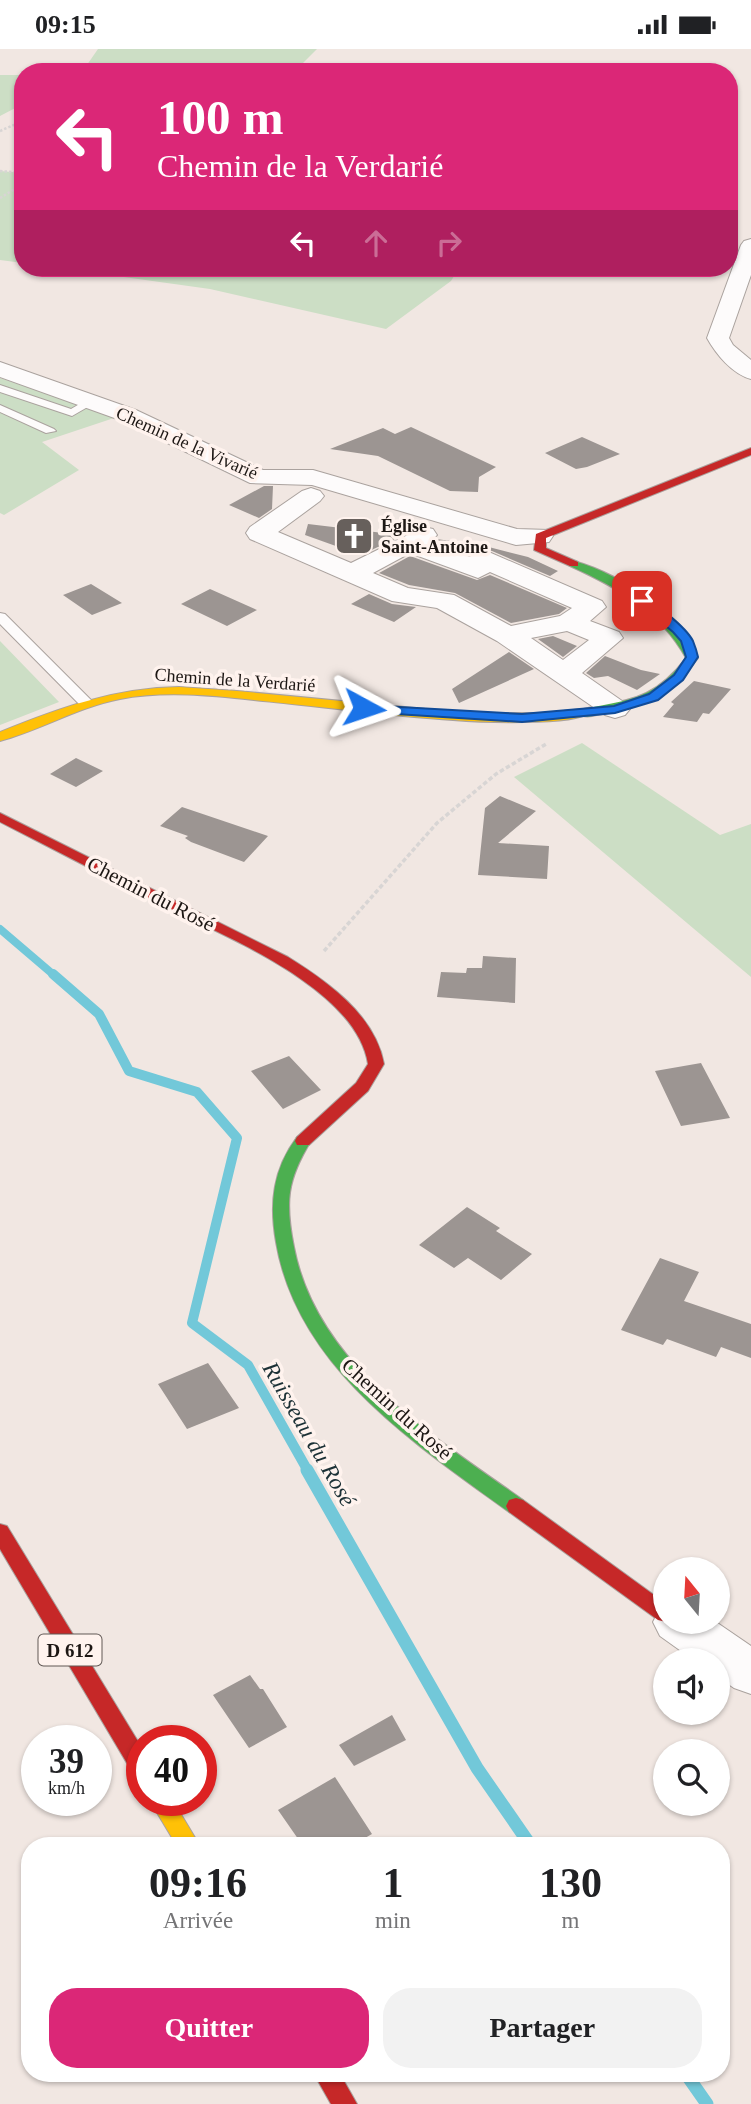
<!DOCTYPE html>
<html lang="fr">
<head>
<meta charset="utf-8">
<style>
	:root { --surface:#fff; --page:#f2f2f2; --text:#202124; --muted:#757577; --accent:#db2777 }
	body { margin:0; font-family:"Times New Roman",serif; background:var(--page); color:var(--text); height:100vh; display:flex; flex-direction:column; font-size:26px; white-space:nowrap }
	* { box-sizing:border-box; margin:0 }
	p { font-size:23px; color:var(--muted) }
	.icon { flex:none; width:38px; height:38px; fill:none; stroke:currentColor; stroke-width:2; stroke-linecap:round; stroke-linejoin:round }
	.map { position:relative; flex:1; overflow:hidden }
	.panel { position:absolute; left:21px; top:1788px; width:709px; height:245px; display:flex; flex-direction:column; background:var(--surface); border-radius:28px; box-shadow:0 2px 5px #0004 }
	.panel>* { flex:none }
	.hud { position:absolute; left:14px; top:14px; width:724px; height:214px; border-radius:28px; box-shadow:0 2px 5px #0004; background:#db2777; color:#fff; overflow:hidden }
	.needle { width:46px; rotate:342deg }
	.buttons { position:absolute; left:653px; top:1508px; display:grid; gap:14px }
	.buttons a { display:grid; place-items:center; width:77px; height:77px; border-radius:50%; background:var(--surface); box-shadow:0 2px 5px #0004; font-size:35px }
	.speed { position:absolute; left:21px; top:1676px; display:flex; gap:14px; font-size:35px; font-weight:700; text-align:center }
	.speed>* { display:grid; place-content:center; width:91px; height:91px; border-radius:50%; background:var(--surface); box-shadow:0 2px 5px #0004; line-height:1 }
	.speed small { font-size:18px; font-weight:400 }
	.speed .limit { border:10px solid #d22; background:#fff; color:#111 }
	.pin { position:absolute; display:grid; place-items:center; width:60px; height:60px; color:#fff; margin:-30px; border-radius:14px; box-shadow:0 4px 10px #0006 }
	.me { position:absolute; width:77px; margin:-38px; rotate:95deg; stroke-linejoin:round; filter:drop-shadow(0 0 5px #0008) }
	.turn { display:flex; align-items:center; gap:24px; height:147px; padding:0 28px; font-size:32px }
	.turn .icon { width:91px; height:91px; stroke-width:2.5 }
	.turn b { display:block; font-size:49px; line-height:60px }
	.lanes { display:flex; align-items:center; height:66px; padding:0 28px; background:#0003; justify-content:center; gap:35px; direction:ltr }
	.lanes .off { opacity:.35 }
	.eta { display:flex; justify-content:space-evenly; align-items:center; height:119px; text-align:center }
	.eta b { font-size:42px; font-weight:700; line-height:49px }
	.primary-button { display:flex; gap:14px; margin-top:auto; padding:14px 28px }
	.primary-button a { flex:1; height:80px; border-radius:28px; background:var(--accent); color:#fff; font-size:28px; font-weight:700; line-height:80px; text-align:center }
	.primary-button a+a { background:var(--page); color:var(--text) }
	.status { display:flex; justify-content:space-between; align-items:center; height:49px; padding:0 35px; background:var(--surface); direction:ltr }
	.status svg { height:19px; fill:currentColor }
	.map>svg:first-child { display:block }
	.green { fill:#ccdec5 }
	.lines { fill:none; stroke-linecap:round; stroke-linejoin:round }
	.stream-far2 { stroke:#72c8d9; stroke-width:8 }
	.stream-far1 { stroke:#72c8d9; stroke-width:10 }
	.stream { stroke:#72c8d9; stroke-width:13 }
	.building { fill:#9c9592 }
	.lane-casing { stroke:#aaa29e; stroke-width:2 }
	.street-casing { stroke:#aaa29e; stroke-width:2 }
	.fast-casing { stroke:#aaa29e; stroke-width:2 }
	.slow-casing { stroke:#aaa29e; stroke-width:2 }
	.jam-casing { stroke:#aaa29e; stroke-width:2 }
	.path-far1 { stroke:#d8d5d4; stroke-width:2.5; stroke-dasharray:2.5 2; stroke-linecap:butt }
	.path { stroke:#d8d5d4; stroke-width:3.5; stroke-dasharray:4.5 2.5; stroke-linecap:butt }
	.lane { fill:#fdfbfb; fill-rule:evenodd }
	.street { fill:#fdfbfb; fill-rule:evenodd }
	.fast { fill:#4caf50; fill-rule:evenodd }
	.slow { fill:#ffc107; fill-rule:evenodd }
	.jam { fill:#c62828; fill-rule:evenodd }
	.route { fill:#1a73e8; stroke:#114b97; stroke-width:2 }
	.labels { text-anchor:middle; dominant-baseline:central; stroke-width:7; stroke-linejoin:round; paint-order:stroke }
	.far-street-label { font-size:18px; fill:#1d1714; stroke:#fff3ee }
	.far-poi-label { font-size:18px; font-weight:bold; fill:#1d1714; stroke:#fff3ee; text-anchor:start }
	.shield { fill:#fff3ee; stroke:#615955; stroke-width:2 }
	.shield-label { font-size:19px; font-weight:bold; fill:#1d1714 }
	.street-label { font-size:21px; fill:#1d1714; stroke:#fff3ee }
	.water-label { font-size:23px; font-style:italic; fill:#1c3136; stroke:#fff3ee }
</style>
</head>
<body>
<div class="status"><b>09:15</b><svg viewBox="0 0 49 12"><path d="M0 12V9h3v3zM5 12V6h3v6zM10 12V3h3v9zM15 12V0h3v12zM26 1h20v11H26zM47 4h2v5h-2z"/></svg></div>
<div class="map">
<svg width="751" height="2055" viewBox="0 0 751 2055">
	<rect width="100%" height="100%" fill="#f1e7e2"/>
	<path class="green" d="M 98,0 L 317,0 L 294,23 L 82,23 Z
		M 0,26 L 23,26 L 23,55 L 0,67 Z
		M 0,122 L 23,124 L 23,214 L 0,211 Z
		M 59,219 L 459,219 L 451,232 L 386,280 L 210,240 Z
		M 0,329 L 117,368 L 42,393 L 79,421 L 4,466 L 0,464 Z
		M 0,592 L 59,653 L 0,676 Z
		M 582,694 L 720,786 L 751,775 L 751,928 L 514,728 Z"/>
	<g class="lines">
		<path class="stream-far2" d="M 0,880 L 55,927"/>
		<path class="stream-far1" d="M 53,925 L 99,965 L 129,1022 L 197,1043 L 237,1089 L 192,1274 L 248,1316 L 308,1422"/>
		<path class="stream" d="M 307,1421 L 477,1719 L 531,1797
			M 686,2025 L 707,2055"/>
	</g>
	<path class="building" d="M 411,378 L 496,418 L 479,428 L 478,443 L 450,442 L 378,407 L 330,400 L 383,379 L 395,385 Z
		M 582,388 L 620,405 L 587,418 L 576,420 L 545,404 Z
		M 264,437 L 273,437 L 272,460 L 259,469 L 229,456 Z
		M 308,475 L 400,486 L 401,487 L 361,506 L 305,486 Z
		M 436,490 L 481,496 L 528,508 L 558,522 L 550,527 L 492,502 L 481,499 L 469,505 L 435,492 Z
		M 410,507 L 477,531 L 490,526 L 567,559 L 559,565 L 511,574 L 455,544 L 409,536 L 379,524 Z
		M 91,535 L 122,554 L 92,566 L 63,546 Z
		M 210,540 L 257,561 L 227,577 L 181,555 Z
		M 369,545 L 392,555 L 416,558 L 394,573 L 351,555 Z
		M 553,587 L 577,597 L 563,608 L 538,590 Z
		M 509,603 L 534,620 L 459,654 L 452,640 Z
		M 605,607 L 641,621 L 660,625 L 637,641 L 608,627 L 594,629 L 586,624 Z
		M 694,632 L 731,640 L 709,665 L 703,664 L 697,673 L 663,668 L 674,655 L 671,653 Z
		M 76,709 L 103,722 L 76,738 L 50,725 Z
		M 500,747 L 536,762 L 498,794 L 549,797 L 547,830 L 478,826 L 485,759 Z
		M 182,758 L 268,787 L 244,813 L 191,793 L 185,789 L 188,787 L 160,777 Z
		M 483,907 L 516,909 L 515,954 L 437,948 L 441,923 L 466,924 L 467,919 L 482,919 Z
		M 289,1007 L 321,1041 L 283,1060 L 251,1022 Z
		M 701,1014 L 730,1069 L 681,1077 L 655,1022 Z
		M 467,1158 L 500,1179 L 496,1182 L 532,1205 L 501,1231 L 468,1209 L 454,1219 L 419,1196 Z
		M 660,1209 L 699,1223 L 684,1252 L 751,1275 L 751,1309 L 721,1298 L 716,1308 L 667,1290 L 663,1296 L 621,1281 Z
		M 208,1314 L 239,1359 L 187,1380 L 158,1335 Z
		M 250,1626 L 260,1640 L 263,1640 L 287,1678 L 249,1699 L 213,1646 Z
		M 392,1666 L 406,1691 L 354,1717 L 339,1696 Z
		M 335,1728 L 372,1785 L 351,1797 L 303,1797 L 278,1761 Z"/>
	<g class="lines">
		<g class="lane-casing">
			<path id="lane" d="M 0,336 L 71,360 L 88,350 L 98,352 L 72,367 L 0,343 Z
				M 0,356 L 54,380 L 56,382 L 46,384 L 0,363 Z
				M 0,564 L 5,565 L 91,651 L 91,657 L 81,657 L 0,575 Z"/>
		</g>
		<g class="street-casing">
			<path id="street" d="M 751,190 L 751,226 L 729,289 L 733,296 L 751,311 L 751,330 C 732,325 716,305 707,289 L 741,196 L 744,192 Z
				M 0,313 L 136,361 L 263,421 L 313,421 L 517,480 L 549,481 L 553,487 L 549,493 L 516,496 L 312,436 L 250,434 L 120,371 L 0,328 Z
				M 311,439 L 320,442 L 324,447 L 320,452 L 278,483 L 351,514 L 424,478 L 433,480 L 437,486 L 430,493 L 470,508 L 473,504 L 482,502 L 491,504 L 602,552 L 606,558 L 590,572 L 619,583 L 623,589 L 582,624 L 625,654 L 630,660 L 625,666 L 615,669 L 605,666 L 497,592 L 437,559 L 392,552 L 250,490 L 246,484 L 250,478 L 302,442 ZM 410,504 L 478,529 L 490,523 L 572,559 L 560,567 L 511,577 L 454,546 L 408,539 L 373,524 ZM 567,582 L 589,591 L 563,611 L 531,589 Z
				M 665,1557 L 665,1573 L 716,1573 L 751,1597 L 751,1645 L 734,1639 L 718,1628 L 718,1612 L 695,1612 L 660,1587 L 653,1573 L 660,1559 Z"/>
		</g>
		<g class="fast-casing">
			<path id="fast" d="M 574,512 C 626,527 672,562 698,609 C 673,644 644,659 602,665 C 593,667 584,670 577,664 L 579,661 C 628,650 652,653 686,609 C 660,562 618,539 570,517 L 568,515 Z
				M 303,1086 L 311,1092 C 287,1131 285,1153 294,1198 C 316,1315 433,1387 523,1451 L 526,1457 L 523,1463 L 516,1465 L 509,1463 C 414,1394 297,1318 276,1193 C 269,1154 273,1120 297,1088 Z"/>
		</g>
		<g class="slow-casing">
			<path id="slow" d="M 179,638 L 237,642 L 467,664 L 544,664 L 583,660 L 589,664 C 574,677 477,673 453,671 C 389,667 326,658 263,652 C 216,647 167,641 120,650 C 78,658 41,681 0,692 L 0,683 C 59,659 114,639 179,638 Z
				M 150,1752 L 173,1752 L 200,1797 L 177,1797 Z"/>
		</g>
		<g class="jam-casing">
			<path id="jam" d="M 751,399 L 751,406 L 546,489 L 546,499 L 578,513 L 578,517 L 570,517 L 534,501 L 536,485 Z
				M 0,764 L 288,908 C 328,933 375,966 384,1015 L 368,1042 L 309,1096 L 297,1096 L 295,1092 L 297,1088 L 356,1034 L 368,1015 C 356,938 221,886 158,854 C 105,827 53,800 0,773 Z
				M 516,1449 L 523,1451 L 665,1554 L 666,1573 L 658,1571 L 509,1463 L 506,1457 L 509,1451 Z
				M 0,1475 L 7,1477 L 142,1699 L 142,1729 L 134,1726 L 0,1500 Z
				M 314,2025 L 340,2025 L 357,2055 L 331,2055 Z"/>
		</g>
		<path class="path-far1" d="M 0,82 L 23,72
			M 0,122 L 23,124
			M 0,149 L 23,135"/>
		<path class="path" d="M 324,902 L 437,774 L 496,725 L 546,695"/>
		<use href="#lane" class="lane"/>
		<use href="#street" class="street"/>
		<use href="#fast" class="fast"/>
		<use href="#slow" class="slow"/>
		<use href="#jam" class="jam"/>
	</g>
	<path class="route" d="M 638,549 C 651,548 687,580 693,592 C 695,597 697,603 698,608 L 683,631 L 658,651 L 615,664 L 522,673 L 364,663 L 358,659 L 364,656 L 522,665 L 614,657 L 649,645 L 674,626 L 686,608 L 681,592 L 673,583 L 638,554 Z"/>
	<defs>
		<g id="church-square" transform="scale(2.0125)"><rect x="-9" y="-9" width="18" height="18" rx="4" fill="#67605c" stroke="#fff3ee"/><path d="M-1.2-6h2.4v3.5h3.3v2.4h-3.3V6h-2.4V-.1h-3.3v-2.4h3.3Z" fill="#fff"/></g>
	</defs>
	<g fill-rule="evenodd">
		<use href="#church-square" x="354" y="487"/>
	</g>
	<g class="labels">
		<g class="far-street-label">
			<text transform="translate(187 394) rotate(24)">Chemin de la Vivarié</text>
			<text transform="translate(235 631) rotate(4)">Chemin de la Verdarié</text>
		</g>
		<g class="far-poi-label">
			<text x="381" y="477">Église<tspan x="381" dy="21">Saint-Antoine</tspan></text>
		</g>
		<rect class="shield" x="38.5" y="1585.5" width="63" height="31" rx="5"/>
		<g class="shield-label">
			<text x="70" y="1601">D 612</text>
		</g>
		<g class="street-label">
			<text transform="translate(151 845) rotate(27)">Chemin du Rosé</text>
			<text transform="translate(397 1360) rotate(42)">Chemin du Rosé</text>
		</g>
		<g class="water-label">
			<text transform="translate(309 1385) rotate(60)">Ruisseau du Rosé</text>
		</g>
	</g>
</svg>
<div class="buttons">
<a><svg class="needle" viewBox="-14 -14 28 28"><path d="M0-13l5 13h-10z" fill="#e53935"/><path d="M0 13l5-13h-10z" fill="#757577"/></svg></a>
<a><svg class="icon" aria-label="sound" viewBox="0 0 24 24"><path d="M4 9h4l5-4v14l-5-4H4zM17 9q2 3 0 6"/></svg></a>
<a><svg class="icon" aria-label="search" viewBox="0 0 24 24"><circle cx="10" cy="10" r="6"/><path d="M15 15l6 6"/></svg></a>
</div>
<div class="speed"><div>39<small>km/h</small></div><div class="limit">40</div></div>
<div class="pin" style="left:642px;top:552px;background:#d93025"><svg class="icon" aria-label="arrive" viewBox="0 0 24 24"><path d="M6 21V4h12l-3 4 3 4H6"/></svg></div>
<svg class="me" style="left:364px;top:659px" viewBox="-20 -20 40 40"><path d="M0-17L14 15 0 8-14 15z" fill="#1a73e8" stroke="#fff" stroke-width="4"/></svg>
<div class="hud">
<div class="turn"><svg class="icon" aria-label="left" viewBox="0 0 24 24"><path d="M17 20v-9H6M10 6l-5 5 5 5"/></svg><div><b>100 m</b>Chemin de la Verdarié</div></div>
<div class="lanes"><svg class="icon" aria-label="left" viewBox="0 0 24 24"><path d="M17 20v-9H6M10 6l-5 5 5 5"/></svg><svg class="icon off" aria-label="ahead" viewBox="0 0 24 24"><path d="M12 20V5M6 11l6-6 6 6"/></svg><svg class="icon off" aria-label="right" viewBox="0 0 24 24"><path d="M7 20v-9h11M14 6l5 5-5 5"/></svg></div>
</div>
<section class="panel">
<div class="eta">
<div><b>09:16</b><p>Arrivée</p></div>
<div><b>1</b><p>min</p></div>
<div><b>130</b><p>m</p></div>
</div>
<div class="primary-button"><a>Quitter</a><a>Partager</a></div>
</section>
</div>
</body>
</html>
